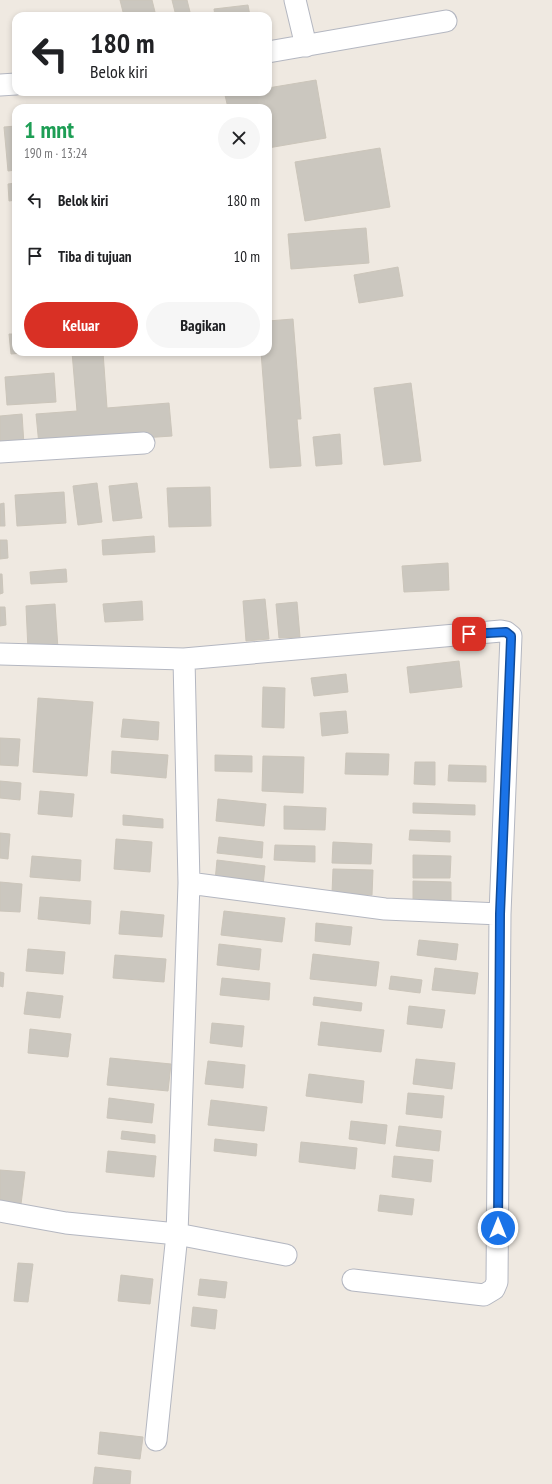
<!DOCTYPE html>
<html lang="id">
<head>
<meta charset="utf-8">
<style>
	:root { --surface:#fff; --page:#f6f6f6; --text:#202124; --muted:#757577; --accent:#d93025 }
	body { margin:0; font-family:"PT Sans Narrow",sans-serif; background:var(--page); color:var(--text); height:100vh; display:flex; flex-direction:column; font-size:15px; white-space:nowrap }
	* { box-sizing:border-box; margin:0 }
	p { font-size:13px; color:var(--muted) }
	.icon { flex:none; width:22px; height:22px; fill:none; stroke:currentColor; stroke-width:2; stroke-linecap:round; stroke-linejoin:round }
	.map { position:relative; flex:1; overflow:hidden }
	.drawer { position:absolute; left:12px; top:104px; width:260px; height:252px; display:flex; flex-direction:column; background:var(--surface); border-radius:12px; box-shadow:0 2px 6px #0003 }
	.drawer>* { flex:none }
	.top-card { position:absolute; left:12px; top:12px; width:260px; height:84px; border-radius:12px; box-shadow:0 2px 6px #0003; background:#fff; color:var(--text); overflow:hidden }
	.pin { position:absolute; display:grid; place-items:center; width:34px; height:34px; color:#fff; margin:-17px; border-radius:8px; box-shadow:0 2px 6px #0006 }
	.me { position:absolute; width:44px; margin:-22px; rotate:0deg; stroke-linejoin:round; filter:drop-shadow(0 0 3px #0008) }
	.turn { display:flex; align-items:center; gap:14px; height:84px; padding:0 12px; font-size:18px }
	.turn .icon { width:52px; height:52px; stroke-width:2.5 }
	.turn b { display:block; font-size:28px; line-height:34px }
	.round { display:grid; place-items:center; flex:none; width:42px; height:42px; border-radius:21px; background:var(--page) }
	.headline { display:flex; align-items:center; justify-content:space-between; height:68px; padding:0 12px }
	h1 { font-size:24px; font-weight:700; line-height:30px; color:#1e9e55 }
	.button { display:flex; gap:8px; margin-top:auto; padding:8px 12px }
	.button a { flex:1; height:46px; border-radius:24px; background:var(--accent); color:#fff; font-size:16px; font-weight:700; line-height:46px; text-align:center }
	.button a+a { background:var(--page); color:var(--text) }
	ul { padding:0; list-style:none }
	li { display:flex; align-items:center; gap:12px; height:56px; padding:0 12px }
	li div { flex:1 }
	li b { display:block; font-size:15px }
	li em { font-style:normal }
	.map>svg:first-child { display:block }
	.building { fill:#cbc7bf; stroke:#cbc5ba }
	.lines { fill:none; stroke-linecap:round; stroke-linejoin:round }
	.minor-casing { stroke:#b4b7c1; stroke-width:23 }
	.minor { stroke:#fff; stroke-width:21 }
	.route-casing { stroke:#114b97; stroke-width:10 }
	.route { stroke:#1a73e8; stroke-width:7 }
</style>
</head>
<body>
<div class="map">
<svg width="552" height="1484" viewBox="0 0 552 1484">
	<rect width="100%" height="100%" fill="#efe9e1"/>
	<path class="building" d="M 120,0 L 152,0 L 156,16 L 124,16 Z
		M 172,0 L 187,0 L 191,16 L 176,16 Z
		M 248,5 L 250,16 L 215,16 L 214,9 Z
		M 316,80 L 326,138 L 268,148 L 268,108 L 228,108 L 225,95 L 245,92 L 268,92 L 268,88 Z
		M 16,126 L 16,170 L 8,171 L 4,127 Z
		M 380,148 L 390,207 L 305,221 L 295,162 Z
		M 16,183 L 16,200 L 9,201 L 8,184 Z
		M 366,228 L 369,263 L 291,269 L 288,234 Z
		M 398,267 L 403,296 L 359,303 L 354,275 Z
		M 293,319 L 301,419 L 297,419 L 301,466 L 270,468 L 261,352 L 268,352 L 268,321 Z
		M 9,334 L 16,334 L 16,352 L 36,352 L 11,354 Z
		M 72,352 L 103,352 L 107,408 L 169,403 L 172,436 L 39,445 L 36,414 L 77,411 Z
		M 54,373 L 56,402 L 7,405 L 5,377 Z
		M 411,383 L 421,461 L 384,465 L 374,388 Z
		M 22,414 L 24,445 L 0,447 L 0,416 Z
		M 340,434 L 342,464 L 316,466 L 313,437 Z
		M 97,483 L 102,522 L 78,525 L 73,486 Z
		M 137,483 L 142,518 L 113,521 L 109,486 Z
		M 210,487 L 211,526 L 169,527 L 167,488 Z
		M 64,492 L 66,523 L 17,526 L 15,495 Z
		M 4,503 L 5,526 L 0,526 L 0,504 Z
		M 154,536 L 155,552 L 103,555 L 102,540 Z
		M 0,540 L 7,540 L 8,558 L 0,559 Z
		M 448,563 L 449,590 L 404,592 L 402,566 Z
		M 66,569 L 67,582 L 31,584 L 30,572 Z
		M 0,574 L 2,574 L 3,593 L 0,594 Z
		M 265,599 L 269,639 L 246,641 L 243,601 Z
		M 142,601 L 143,620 L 105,622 L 103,604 Z
		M 297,602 L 300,637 L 279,638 L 276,604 Z
		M 55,604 L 58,649 L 28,650 L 26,606 Z
		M 0,607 L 5,607 L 6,625 L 0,626 Z
		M 459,661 L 462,687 L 410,693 L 407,667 Z
		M 346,674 L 348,692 L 314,696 L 311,678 Z
		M 263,687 L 285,688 L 284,728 L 262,727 Z
		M 38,698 L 93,702 L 87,776 L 33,772 Z
		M 346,711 L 348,733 L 322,736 L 320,713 Z
		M 123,719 L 159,722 L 158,740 L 121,737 Z
		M 0,738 L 20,739 L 18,766 L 0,765 Z
		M 112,751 L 168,755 L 166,778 L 111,773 Z
		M 346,753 L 389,754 L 388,775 L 345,774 Z
		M 215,755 L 252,756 L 252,772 L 215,771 Z
		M 263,756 L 304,757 L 303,793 L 262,791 Z
		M 415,762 L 435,762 L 435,785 L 414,784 Z
		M 449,765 L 486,766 L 486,782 L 448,781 Z
		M 0,781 L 21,783 L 20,800 L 0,798 Z
		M 40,791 L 74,794 L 72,817 L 38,814 Z
		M 218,799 L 266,804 L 264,826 L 216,821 Z
		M 413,803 L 475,805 L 475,815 L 413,813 Z
		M 284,806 L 326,808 L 325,830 L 284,829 Z
		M 123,815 L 163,819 L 163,828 L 123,825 Z
		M 410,830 L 450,831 L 450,842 L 409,840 Z
		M 0,833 L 10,834 L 8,859 L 0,858 Z
		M 219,837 L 263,842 L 262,858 L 217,853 Z
		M 116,839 L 152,842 L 150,872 L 114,869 Z
		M 333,842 L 372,844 L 371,864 L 332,863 Z
		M 275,845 L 315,846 L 315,862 L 274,860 Z
		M 413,855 L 451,856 L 450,878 L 413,878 Z
		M 32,856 L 81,860 L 80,881 L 30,877 Z
		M 217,860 L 265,866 L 263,886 L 215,881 Z
		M 333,869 L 373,870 L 372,895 L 332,893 Z
		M 413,881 L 451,882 L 451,901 L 413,900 Z
		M 0,882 L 22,884 L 20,912 L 0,911 Z
		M 40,897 L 91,901 L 90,924 L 38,919 Z
		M 121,911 L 164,915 L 162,937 L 119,934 Z
		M 224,911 L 285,918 L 282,942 L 221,935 Z
		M 316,923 L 352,927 L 350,945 L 315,941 Z
		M 419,940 L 458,944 L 456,960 L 417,955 Z
		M 219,944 L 261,949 L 259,970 L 217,965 Z
		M 28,949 L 65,952 L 63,974 L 26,971 Z
		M 313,954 L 379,962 L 376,986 L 310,979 Z
		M 115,955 L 166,959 L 164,982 L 113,978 Z
		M 435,968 L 478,973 L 475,994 L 432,990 Z
		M 0,972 L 4,973 L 3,987 L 0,986 Z
		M 391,976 L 422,980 L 420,993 L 389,989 Z
		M 222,978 L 270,983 L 269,1000 L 220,995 Z
		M 27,992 L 63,996 L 60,1018 L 24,1014 Z
		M 314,997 L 362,1003 L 361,1011 L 313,1005 Z
		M 409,1006 L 445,1010 L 442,1028 L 407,1024 Z
		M 321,1022 L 384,1030 L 381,1052 L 318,1045 Z
		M 212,1023 L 244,1026 L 242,1047 L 210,1043 Z
		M 30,1029 L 71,1034 L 68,1057 L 28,1053 Z
		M 110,1058 L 171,1064 L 168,1091 L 107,1085 Z
		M 416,1059 L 455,1063 L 452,1089 L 413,1084 Z
		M 208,1061 L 245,1065 L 243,1088 L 205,1084 Z
		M 309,1074 L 364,1081 L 362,1103 L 306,1096 Z
		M 408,1093 L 444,1096 L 442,1118 L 406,1114 Z
		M 109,1098 L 154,1104 L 152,1123 L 107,1118 Z
		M 211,1100 L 267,1107 L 264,1131 L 208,1125 Z
		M 351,1121 L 387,1125 L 385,1144 L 349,1139 Z
		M 399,1126 L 441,1131 L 439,1151 L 396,1146 Z
		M 122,1131 L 155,1135 L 155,1143 L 121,1139 Z
		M 215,1139 L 257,1144 L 256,1156 L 214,1151 Z
		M 301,1142 L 357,1148 L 355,1169 L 299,1162 Z
		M 108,1151 L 156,1156 L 154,1177 L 106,1172 Z
		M 394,1156 L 433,1160 L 431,1182 L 392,1177 Z
		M 0,1170 L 25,1172 L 21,1204 L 0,1202 Z
		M 380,1195 L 414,1199 L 412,1215 L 378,1211 Z
		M 18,1263 L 33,1264 L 28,1302 L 14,1301 Z
		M 121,1275 L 153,1279 L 150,1304 L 118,1301 Z
		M 200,1279 L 227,1282 L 225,1298 L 198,1295 Z
		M 193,1307 L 217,1310 L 215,1329 L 191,1326 Z
		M 100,1432 L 143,1437 L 140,1459 L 98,1454 Z
		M 95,1467 L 131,1471 L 130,1484 L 93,1484 Z"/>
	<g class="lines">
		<g class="minor-casing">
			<path id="minor" d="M 295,0 L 306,46
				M 268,52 L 446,21
				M 0,85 L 16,84
				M 0,452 L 144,443
				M 0,654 L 184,659 L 189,883 L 177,1234 L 66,1223 L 0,1211
				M 184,659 L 501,631 L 506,632 L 511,636 L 500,914 L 497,1282 L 494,1289 L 484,1295 L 353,1280
				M 189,883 L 385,909 L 500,914
				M 156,1440 L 177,1234 L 286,1255"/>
		</g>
		<use href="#minor" class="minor"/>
	</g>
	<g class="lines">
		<g class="route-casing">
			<path id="route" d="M 469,634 L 506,632 L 511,636 L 511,639 L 500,914 L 498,1228"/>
		</g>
		<use href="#route" class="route"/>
	</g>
</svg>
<div class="pin" style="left:469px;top:634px;background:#d93025"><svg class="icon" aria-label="arrive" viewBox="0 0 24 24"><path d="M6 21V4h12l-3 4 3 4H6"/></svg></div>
<svg class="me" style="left:498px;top:1228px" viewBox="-20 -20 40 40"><circle r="17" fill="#1a73e8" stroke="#fff" stroke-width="3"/><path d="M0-11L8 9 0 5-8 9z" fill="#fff"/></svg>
<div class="top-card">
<div class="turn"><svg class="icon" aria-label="left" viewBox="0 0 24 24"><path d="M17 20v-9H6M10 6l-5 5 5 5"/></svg><div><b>180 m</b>Belok kiri</div></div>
</div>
<section class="drawer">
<div class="headline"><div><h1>1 mnt</h1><p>190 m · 13:24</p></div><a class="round"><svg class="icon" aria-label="close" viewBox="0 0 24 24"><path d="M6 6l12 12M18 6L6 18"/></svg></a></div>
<ul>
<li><svg class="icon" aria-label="left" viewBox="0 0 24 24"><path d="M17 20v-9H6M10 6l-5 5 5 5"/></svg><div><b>Belok kiri</b></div><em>180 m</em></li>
<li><svg class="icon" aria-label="arrive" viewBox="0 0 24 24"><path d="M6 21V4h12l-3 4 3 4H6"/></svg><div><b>Tiba di tujuan</b></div><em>10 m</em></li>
</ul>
<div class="button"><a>Keluar</a><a>Bagikan</a></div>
</section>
</div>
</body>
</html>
